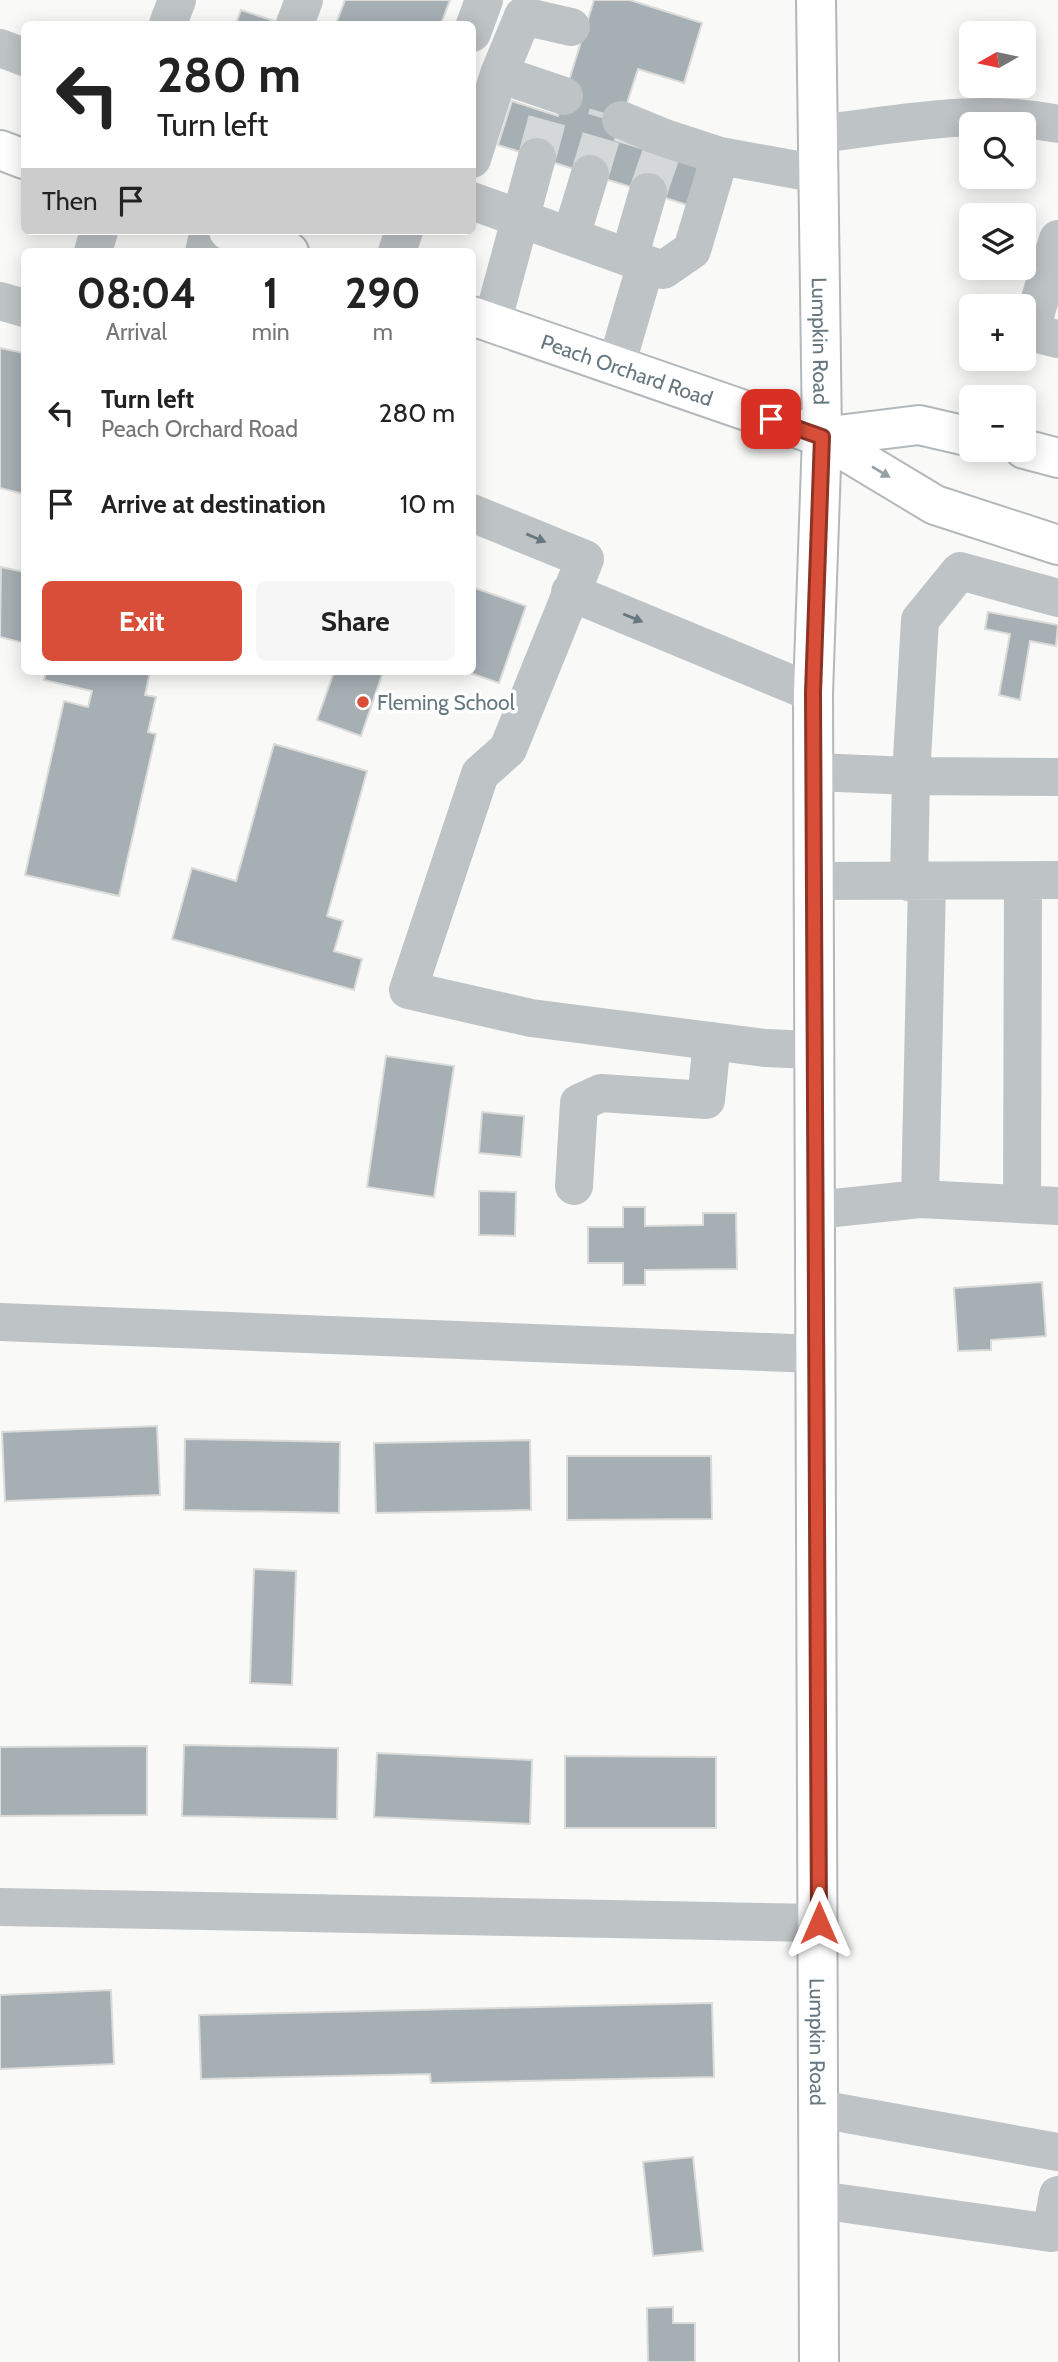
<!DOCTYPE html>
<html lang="en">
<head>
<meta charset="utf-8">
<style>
	:root { --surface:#fff; --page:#f6f6f6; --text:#222; --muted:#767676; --accent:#d84e38 }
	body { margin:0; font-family:Cabin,sans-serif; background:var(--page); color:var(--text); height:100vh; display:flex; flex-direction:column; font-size:26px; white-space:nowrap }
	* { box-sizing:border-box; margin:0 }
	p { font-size:23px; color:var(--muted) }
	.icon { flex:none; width:38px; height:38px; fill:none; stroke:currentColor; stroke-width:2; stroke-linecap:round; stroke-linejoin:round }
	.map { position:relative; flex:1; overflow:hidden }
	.panel { position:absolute; left:21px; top:248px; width:455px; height:427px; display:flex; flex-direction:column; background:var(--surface); border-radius:10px; box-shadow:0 4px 18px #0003 }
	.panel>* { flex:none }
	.banner { position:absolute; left:21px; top:21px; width:455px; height:214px; border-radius:10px; box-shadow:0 4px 18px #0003; background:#fff; color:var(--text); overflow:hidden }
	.needle { width:46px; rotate:261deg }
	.fabs { position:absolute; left:959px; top:21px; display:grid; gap:14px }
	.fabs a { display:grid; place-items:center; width:77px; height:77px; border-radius:10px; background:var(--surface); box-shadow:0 4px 18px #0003; font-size:35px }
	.pin { position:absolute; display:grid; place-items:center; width:60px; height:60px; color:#fff; margin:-30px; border-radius:14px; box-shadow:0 4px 10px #0006 }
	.me { position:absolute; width:77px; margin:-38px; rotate:0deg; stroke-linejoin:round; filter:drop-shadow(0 0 5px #0008) }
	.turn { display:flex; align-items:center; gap:24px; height:147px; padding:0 21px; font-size:32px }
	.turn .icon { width:91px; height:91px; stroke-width:2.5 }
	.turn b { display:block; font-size:49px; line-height:60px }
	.then { display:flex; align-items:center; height:66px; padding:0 21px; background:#0003; gap:14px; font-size:26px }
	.eta { display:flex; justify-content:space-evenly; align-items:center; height:119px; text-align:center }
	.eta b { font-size:42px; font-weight:700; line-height:49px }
	.action { display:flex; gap:14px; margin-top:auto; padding:14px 21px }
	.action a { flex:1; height:80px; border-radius:10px; background:var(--accent); color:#fff; font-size:28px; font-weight:700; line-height:80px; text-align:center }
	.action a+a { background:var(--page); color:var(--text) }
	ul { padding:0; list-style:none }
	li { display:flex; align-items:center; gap:21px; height:91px; padding:0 21px }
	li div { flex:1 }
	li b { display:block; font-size:26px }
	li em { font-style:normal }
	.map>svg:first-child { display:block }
	.building { fill:#a5afb4; stroke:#dbdbd9; stroke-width:2 }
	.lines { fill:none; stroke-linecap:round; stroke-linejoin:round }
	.minor-tunnel { stroke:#d4d8d9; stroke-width:38; stroke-dasharray:38 19; stroke-linecap:butt }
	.major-casing { stroke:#b2b8bb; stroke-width:42 }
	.minor { stroke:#bec3c6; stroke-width:38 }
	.major { stroke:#fff; stroke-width:38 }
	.oneway { fill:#94a0a6 }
	.oneway2 { fill:#667780 }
	.route-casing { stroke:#8c3324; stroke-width:18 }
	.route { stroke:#d84e38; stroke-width:12 }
	.poi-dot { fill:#d84e38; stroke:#fff; stroke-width:2.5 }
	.labels { text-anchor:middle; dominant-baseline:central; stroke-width:7; stroke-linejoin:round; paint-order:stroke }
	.street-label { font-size:21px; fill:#667780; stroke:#fff }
	.poi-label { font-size:21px; fill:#667780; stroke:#fff; text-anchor:start }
</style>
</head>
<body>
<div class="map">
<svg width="1058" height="2362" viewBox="0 0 1058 2362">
	<rect width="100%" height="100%" fill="#f9f9f7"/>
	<path class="building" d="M 345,0 L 450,0 L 441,24 L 336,24 Z
		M 594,0 L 630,0 L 702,23 L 684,83 L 638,69 L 615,140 L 706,168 L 694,207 L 498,145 L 512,101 L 558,116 Z
		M 241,10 L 283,24 L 236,24 Z
		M 0,348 L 24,353 L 24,494 L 0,488 Z
		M 1,567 L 24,572 L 24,643 L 0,637 Z
		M 472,587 L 526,606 L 499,683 L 467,672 L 472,672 Z
		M 988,612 L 1058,625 L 1056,646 L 1030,641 L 1020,700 L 999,695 L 1010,634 L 985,629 Z
		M 46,672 L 150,672 L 145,695 L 156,697 L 148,732 L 156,734 L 119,896 L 25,875 L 64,701 L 88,707 L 92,691 L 44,680 Z
		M 334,672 L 383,672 L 361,736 L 317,720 Z
		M 274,744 L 367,771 L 327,916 L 343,921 L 334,951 L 362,959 L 354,990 L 172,939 L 192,868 L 236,881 Z
		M 386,1056 L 454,1066 L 434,1197 L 367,1187 Z
		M 482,1112 L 524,1116 L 521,1157 L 479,1153 Z
		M 479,1191 L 516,1192 L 515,1236 L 479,1235 Z
		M 623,1207 L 645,1207 L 645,1226 L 703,1225 L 703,1213 L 736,1213 L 737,1269 L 645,1270 L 645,1285 L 623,1285 L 623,1263 L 588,1263 L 588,1227 L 623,1227 Z
		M 1042,1282 L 1046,1336 L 991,1340 L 991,1350 L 958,1351 L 954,1288 Z
		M 157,1426 L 160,1495 L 5,1501 L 2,1432 Z
		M 185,1439 L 340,1442 L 339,1513 L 184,1510 Z
		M 530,1440 L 531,1510 L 376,1513 L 374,1443 Z
		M 567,1456 L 711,1456 L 712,1519 L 567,1520 Z
		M 254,1569 L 296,1571 L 292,1685 L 250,1683 Z
		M 184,1745 L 338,1748 L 337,1819 L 182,1816 Z
		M 147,1746 L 147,1815 L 0,1816 L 0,1747 Z
		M 377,1753 L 532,1760 L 530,1824 L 374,1817 Z
		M 565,1756 L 716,1757 L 716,1828 L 565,1828 Z
		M 111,1990 L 114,2064 L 0,2069 L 0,1995 Z
		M 712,2003 L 714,2077 L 431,2083 L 430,2074 L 201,2079 L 199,2015 Z
		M 693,2157 L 703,2251 L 653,2256 L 643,2162 Z
		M 673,2307 L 673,2323 L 695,2323 L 695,2362 L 648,2362 L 647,2308 Z"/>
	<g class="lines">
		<path class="minor-tunnel" d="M 537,157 L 549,113
			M 590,174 L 608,114
			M 648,192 L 661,154"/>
		<g class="major-casing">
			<g id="major">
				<path id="s1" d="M 816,0 L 822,437 L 813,693 L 819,2362"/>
				<path d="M 0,150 L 24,159"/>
				<path d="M 228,231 L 289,252"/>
				<path id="s2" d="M 472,316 L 822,437 L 935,505 L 1058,545"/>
				<path d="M 822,437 L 919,425 L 971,437"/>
				<path d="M 1024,449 L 1058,458"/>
			</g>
		</g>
		<path class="minor" d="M 168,24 L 177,0
			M 295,24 L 304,0
			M 472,33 L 484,0
			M 0,48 L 24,57
			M 499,74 L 523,16 L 571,27
			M 621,120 L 665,138 L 720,156 L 819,174
			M 818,134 C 897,125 979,107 1058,124
			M 472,159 L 499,74 L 564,96
			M 472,201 L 663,270 L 692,250 L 720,156
			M 571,236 L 590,174
			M 1058,239 L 1030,332 L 1058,339
			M 93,252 L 99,231
			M 204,252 L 209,231
			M 397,252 L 404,231
			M 629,258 L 648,192
			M 0,301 L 24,308
			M 492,323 L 537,157
			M 616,366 L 646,264
			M 472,513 L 585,559 L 508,749 L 480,774 L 408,990 L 531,1018 L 765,1048 L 815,1050
			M 570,592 L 813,693
			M 814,772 L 911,776 L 920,620 L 960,571 L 1058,598
			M 814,881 L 1058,880
			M 909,882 L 911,776 L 1058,777
			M 927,883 L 920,1199 L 1058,1206
			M 574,1186 L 579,1103 L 601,1093 L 706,1100 L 712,1041
			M 1022,1204 L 1023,881
			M 815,1210 L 920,1199
			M 0,1322 L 816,1354
			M 0,1907 L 819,1923
			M 819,2109 L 1058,2152
			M 819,2200 L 1051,2233 L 1058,2195"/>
		<use href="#major" class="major"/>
	</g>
	<defs><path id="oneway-solid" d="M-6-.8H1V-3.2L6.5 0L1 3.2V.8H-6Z" transform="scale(1.75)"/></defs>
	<use class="oneway" href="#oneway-solid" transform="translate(881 472) rotate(31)"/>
	<g class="oneway2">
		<use href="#oneway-solid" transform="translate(536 538) rotate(23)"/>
		<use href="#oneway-solid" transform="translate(633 618) rotate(22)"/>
	</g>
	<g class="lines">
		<g class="route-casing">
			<path id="route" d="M 771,419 L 822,437 L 813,693 L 819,1923"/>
		</g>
		<use href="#route" class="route"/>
	</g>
	<circle class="poi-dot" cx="363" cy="702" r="7"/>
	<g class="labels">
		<g class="street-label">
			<text stroke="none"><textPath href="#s1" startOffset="341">Lumpkin Road</textPath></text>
			<text stroke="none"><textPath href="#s2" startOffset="164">Peach Orchard Road</textPath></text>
			<text stroke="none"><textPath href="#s1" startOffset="2042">Lumpkin Road</textPath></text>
		</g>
		<g class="poi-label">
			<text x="377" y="702">Fleming School</text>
		</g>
	</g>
</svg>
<div class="fabs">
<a><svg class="needle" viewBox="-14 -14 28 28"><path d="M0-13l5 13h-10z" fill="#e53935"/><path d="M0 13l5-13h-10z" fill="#767676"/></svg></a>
<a><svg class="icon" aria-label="search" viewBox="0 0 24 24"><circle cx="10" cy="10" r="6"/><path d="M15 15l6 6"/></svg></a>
<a><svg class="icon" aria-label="layers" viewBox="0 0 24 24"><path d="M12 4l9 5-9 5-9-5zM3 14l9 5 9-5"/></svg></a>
<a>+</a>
<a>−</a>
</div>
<div class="pin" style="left:771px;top:419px;background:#d93025"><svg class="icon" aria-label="arrive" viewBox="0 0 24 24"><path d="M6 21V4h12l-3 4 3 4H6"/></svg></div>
<svg class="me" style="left:819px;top:1923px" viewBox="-20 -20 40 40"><path d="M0-17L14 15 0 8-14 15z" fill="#d84e38" stroke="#fff" stroke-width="4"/></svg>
<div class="banner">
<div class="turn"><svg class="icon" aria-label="left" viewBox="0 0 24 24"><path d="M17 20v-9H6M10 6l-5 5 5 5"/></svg><div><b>280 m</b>Turn left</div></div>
<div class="then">Then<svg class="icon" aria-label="arrive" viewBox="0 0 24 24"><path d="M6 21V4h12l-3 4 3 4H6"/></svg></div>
</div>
<section class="panel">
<div class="eta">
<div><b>08:04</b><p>Arrival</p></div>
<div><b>1</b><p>min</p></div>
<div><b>290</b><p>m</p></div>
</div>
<ul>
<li><svg class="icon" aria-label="left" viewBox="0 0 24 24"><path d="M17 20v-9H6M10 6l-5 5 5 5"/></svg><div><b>Turn left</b><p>Peach Orchard Road</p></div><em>280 m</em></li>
<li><svg class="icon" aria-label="arrive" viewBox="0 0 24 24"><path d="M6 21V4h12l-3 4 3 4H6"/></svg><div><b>Arrive at destination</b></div><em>10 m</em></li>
</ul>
<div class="action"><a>Exit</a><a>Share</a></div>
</section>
</div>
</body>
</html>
